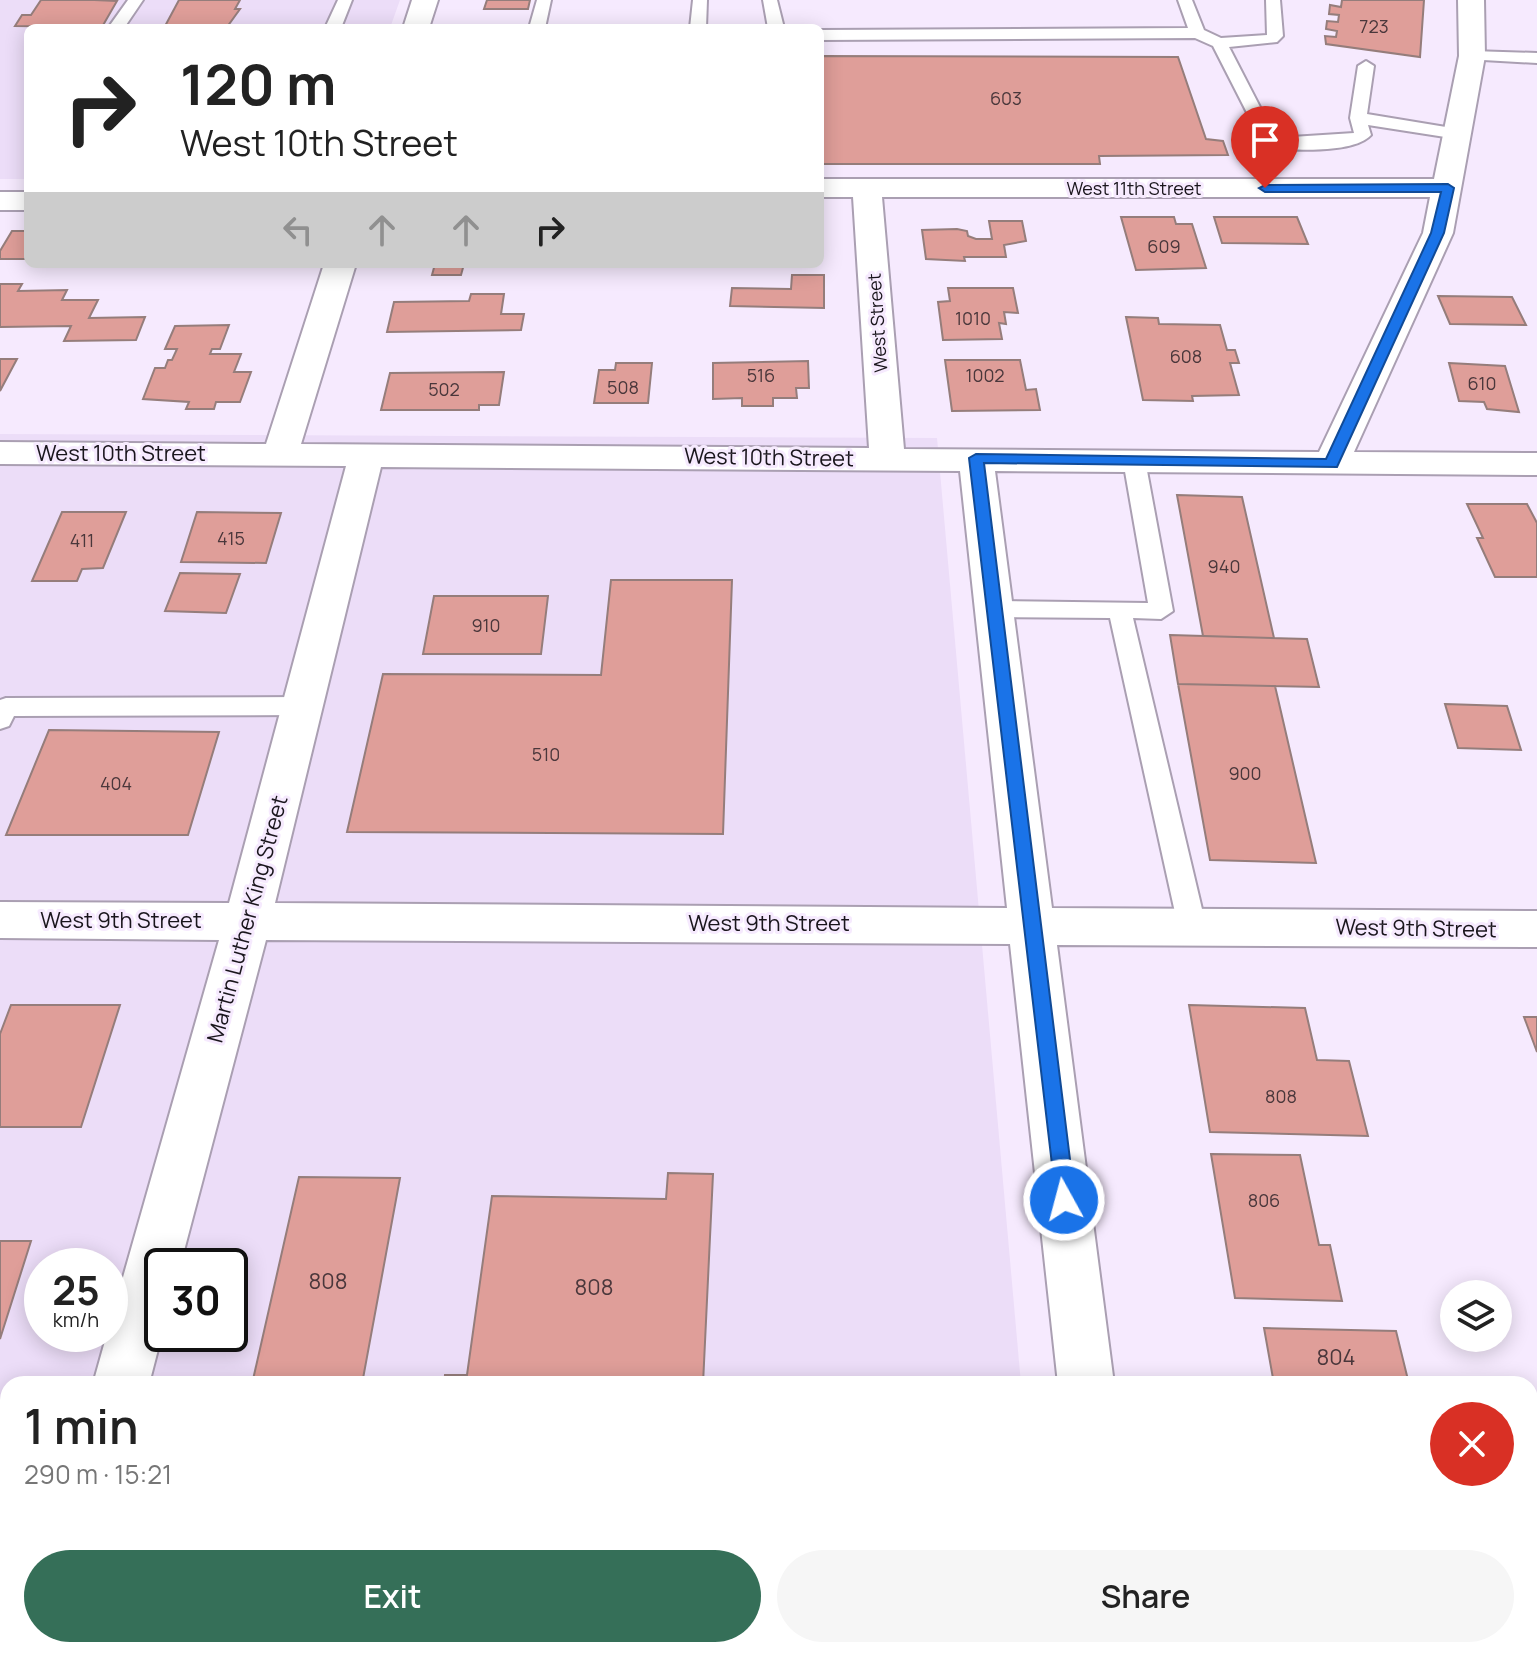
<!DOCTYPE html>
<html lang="en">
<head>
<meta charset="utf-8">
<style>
	:root { --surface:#fff; --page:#f6f6f6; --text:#222; --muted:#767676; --accent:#356f58 }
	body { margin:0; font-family:Manrope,sans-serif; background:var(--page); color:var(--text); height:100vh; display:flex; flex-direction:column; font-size:30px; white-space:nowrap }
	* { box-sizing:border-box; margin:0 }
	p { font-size:26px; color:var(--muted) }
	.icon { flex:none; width:44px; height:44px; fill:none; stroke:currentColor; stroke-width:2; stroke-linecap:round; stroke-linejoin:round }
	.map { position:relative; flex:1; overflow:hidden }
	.drawer { position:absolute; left:0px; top:1376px; width:1538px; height:282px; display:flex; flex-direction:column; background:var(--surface); border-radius:24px 24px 0 0; box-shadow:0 4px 20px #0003 }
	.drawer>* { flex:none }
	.guide { position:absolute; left:24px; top:24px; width:800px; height:244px; border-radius:12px; box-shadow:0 4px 20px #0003; background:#fff; color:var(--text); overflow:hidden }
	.fabs { position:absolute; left:1440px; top:1280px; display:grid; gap:16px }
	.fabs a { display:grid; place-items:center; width:72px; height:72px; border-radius:50%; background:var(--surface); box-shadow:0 4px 20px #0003; font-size:40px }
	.speed { position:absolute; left:24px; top:1248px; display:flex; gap:16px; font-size:40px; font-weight:700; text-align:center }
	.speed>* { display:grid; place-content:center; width:104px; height:104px; border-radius:50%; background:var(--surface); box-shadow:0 4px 20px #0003; line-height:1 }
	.speed small { font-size:20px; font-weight:400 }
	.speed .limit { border:4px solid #111; border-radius:12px; background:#fff; color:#111 }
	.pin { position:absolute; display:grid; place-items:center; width:68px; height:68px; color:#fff; margin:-82px -34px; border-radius:50% 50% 50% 0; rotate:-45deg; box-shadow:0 0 8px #0007 }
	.pin .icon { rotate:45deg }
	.me { position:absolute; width:88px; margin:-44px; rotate:353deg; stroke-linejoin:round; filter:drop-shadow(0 0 6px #0008) }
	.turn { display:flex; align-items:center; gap:28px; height:168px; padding:0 24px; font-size:36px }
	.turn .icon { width:104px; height:104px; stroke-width:2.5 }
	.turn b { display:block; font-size:56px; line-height:68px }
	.lanes { display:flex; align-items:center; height:76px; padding:0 24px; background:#0003; justify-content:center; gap:40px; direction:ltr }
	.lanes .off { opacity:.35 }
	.round { display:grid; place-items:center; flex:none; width:84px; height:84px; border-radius:42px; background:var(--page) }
	.overview { display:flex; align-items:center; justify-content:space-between; height:136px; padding:0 24px }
	h1 { font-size:48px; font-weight:600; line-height:60px }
	.action { display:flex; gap:16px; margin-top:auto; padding:16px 24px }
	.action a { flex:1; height:92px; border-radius:48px; background:var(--accent); color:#fff; font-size:32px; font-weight:600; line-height:92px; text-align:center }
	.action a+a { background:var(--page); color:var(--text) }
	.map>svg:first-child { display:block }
	.built { fill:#ecddf8; fill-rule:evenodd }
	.building { fill:#df9e99; stroke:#957d7b; stroke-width:2 }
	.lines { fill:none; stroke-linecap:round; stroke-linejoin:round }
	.service-casing { stroke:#aa9fb2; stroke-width:4 }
	.minor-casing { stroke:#aa9fb2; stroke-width:4 }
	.service { fill:#fff; fill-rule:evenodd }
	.minor { fill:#fff; fill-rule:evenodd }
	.route { fill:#1a73e8; stroke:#114b97; stroke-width:2 }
	.labels { text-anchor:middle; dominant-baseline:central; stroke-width:6; stroke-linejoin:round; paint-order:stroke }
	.number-label { font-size:18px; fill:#4a373b }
	.far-street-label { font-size:18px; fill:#19151c; stroke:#f6eafe }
	.street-label { font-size:22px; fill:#19151c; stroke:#f6eafe }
	.near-number-label { font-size:22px; fill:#4a373b }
</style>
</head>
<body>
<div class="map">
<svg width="1537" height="1657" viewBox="0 0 1537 1657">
	<rect width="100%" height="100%" fill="#f6eafe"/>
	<path class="built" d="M 0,0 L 400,0 L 390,28 L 28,28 L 28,179 L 0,179 Z
		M 0,434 L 937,438 L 1021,1384 L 8,1384 L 8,1650 L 1044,1650 L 1045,1657 L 0,1657 ZM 42,1266 L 110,1266 L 110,1334 L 42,1334 ZM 162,1266 L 230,1266 L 230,1334 L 162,1334 Z"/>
	<path class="building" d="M 41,0 L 94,0 L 117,1 L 102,27 L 15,26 L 22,15 L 31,15 Z
		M 179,0 L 240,0 L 235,9 L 240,9 L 227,27 L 164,28 Z
		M 487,0 L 530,0 L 528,9 L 484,9 Z
		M 1342,0 L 1424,0 L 1420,57 L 1326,44 L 1325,36 L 1336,37 L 1337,31 L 1326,29 L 1327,21 L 1338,22 L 1339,15 L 1329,14 L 1330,5 L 1341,7 Z
		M 820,56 L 1178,57 L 1206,139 L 1223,141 L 1228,155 L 1099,156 L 1100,164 L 820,164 Z
		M 1121,217 L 1174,217 L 1176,224 L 1192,224 L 1206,268 L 1136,270 Z
		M 1214,217 L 1297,217 L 1308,244 L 1222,243 Z
		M 989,221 L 1022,221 L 1026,241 L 1004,245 L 1006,257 L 964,257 L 965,261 L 926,259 L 922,230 L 957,229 L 967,231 L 968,236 L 976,239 L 992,239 Z
		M 12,231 L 28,231 L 28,259 L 0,259 L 0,251 Z
		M 435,264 L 464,264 L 461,275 L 432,275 Z
		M 792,275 L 824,275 L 824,308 L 730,306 L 732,288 L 791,289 Z
		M 0,284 L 22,284 L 18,291 L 67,290 L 62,300 L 98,300 L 89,318 L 145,317 L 136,340 L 64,341 L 71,326 L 0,327 Z
		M 948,288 L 1013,288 L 1018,313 L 1004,312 L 1006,324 L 999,323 L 1002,339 L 943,340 L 938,302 L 950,301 Z
		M 471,294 L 504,294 L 501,314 L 524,314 L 521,330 L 387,332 L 394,302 L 469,301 Z
		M 1438,296 L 1512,297 L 1526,325 L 1450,324 Z
		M 1126,317 L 1158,318 L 1159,324 L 1220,325 L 1227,350 L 1235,350 L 1239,363 L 1230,363 L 1239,395 L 1192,396 L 1193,401 L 1143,400 Z
		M 229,325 L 220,349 L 212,349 L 210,354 L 241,354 L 234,372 L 251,372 L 240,402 L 216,402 L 214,409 L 186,409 L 189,402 L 143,399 L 155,368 L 165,368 L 168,360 L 172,360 L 177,349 L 165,349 L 175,326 Z
		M 0,359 L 17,359 L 0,391 Z
		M 945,360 L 1020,360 L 1026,390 L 1036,389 L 1040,410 L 952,411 Z
		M 808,361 L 809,388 L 796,388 L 797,398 L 773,398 L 773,406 L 742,406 L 742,398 L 713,399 L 713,363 Z
		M 616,363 L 652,363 L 648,403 L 594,403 L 599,370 L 615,370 Z
		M 1449,363 L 1505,366 L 1519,412 L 1487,409 L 1484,402 L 1459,401 Z
		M 504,372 L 499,405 L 479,405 L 479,410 L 381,410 L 390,373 Z
		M 1177,495 L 1242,497 L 1274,638 L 1203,636 Z
		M 1467,504 L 1527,504 L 1537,523 L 1537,577 L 1495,577 L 1477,538 L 1483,538 Z
		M 62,512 L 126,512 L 103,568 L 82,569 L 77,581 L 32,581 Z
		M 197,512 L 281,513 L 266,563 L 181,562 Z
		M 180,573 L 240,574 L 226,613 L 165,611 Z
		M 611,580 L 732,580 L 723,834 L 347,832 L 383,674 L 601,675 Z
		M 434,596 L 548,596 L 541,654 L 423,654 Z
		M 1170,635 L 1307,639 L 1319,687 L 1178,684 Z
		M 1178,684 L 1275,686 L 1316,863 L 1210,860 Z
		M 1445,704 L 1507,706 L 1521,750 L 1458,748 Z
		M 49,730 L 219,732 L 188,835 L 6,835 Z
		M 11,1005 L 120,1005 L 81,1127 L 0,1127 L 0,1034 Z
		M 1189,1005 L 1305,1008 L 1317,1060 L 1349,1061 L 1368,1136 L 1210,1132 Z
		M 1524,1017 L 1537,1017 L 1537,1052 Z
		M 1211,1154 L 1300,1155 L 1319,1245 L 1330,1245 L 1342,1301 L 1235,1298 Z
		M 668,1173 L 713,1174 L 703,1384 L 444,1384 L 445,1375 L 467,1375 L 492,1196 L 666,1199 Z
		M 299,1177 L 400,1178 L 362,1384 L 252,1384 Z
		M 0,1241 L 31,1241 L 0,1339 Z
		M 1264,1328 L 1396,1331 L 1409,1384 L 1274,1384 Z
		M 196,1650 L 691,1650 L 691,1657 L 194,1657 Z
		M 1276,1650 L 1529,1650 L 1531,1657 L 1277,1657 Z"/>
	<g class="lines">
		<g class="service-casing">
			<path id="service" d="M 128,0 L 143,0 L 124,28 L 108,28 Z
				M 338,0 L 352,0 L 341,28 L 325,28 Z
				M 537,0 L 551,0 L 545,28 L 529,28 Z
				M 693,0 L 707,0 L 706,28 L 690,28 Z
				M 763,0 L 777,0 L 784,28 L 768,28 Z
				M 1178,0 L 1192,0 L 1204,30 L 1221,38 L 1267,35 L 1266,0 L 1280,0 L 1283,36 L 1277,42 L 1229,47 L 1276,138 L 1354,133 L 1350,118 L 1358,66 L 1366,61 L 1374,66 L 1367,114 L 1458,129 L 1466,134 L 1458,139 L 1368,125 L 1371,135 C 1354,154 1288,151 1264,146 L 1213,46 L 1195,38 L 820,40 L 820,30 L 1188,28 Z
				M 1472,51 L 1537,53 L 1537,63 L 1466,59 L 1464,56 Z
				M 1134,454 L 1145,460 L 1173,611 L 1161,619 L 1133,618 L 1206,926 L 1202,934 L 1192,937 L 1182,934 L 1178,926 L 1110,618 L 994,617 L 982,609 L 994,601 L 1148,603 L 1123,460 Z
				M 303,697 L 312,700 L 315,706 L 312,712 L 303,715 L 14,716 L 9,726 L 0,729 L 0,700 L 6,698 Z"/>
		</g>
		<g class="minor-casing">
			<path id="minor" d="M 412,0 L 438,0 L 429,28 L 403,28 Z
				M 1458,0 L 1484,0 L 1485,56 L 1453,233 L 1354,452 L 1537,453 L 1537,475 L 995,471 L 1052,908 L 1537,911 L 1537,947 L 1057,945 L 1114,1384 L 1058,1384 L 1010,944 L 266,940 L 180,1266 L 162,1266 L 162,1334 L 149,1384 L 93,1384 L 107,1334 L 110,1334 L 110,1323 L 219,940 L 0,938 L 0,902 L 229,903 L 346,466 L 0,464 L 0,442 L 266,444 L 324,264 L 356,264 L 301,444 L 869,448 L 853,197 L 820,197 L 820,179 L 1434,179 L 1459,56 ZM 882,197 L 1430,197 L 1423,233 L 1319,452 L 904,449 ZM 381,467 L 960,471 L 1007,908 L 275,903 Z
				M 0,192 L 28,192 L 28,210 L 0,210 Z
				M 16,1650 L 78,1650 L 77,1657 L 15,1657 Z
				M 1087,1650 L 1149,1650 L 1150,1657 L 1088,1657 Z"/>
		</g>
		<use href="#service" class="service"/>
		<use href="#minor" class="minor"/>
	</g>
	<path class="route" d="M 1448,184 L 1454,188 L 1444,233 L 1337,467 L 984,463 L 1075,1200 L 1072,1207 L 1064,1210 L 1057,1207 L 969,458 L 976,454 L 1326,459 L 1431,233 L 1441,192 L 1265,192 L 1259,188 L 1265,185 Z"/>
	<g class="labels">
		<g class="number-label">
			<text x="1374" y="26">723</text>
			<text x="1006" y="98">603</text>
			<text x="1164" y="246">609</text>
			<text x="973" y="318">1010</text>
			<text x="1186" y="356">608</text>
			<text x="761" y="375">516</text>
			<text x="985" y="375">1002</text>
			<text x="1482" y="383">610</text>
			<text x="623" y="387">508</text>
			<text x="444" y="389">502</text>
			<text x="231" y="538">415</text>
			<text x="82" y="540">411</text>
			<text x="1224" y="566">940</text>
			<text x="486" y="625">910</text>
			<text x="546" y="754">510</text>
			<text x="1245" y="773">900</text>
			<text x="116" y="783">404</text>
			<text x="1281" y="1096">808</text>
			<text x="1264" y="1200">806</text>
		</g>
		<g class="far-street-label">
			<text x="1134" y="188">West 11th Street</text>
			<text transform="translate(877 323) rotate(-94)">West Street</text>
		</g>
		<g class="street-label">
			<text x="121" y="453">West 10th Street</text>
			<text transform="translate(769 457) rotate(1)">West 10th Street</text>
			<text transform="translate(247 919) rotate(-75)">Martin Luther King Street</text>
			<text x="121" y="920">West 9th Street</text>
			<text x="769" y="923">West 9th Street</text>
			<text transform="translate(1416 928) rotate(1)">West 9th Street</text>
		</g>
		<g class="near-number-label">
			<text x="328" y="1281">808</text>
			<text x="594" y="1287">808</text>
			<text x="1336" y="1357">804</text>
		</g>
	</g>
</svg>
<div class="fabs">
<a><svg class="icon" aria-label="layers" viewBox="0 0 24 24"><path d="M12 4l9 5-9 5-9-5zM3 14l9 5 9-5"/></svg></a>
</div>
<div class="speed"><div>25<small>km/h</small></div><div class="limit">30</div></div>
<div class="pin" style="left:1265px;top:188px;background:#d93025"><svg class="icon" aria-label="arrive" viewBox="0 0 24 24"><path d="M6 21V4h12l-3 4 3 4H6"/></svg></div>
<svg class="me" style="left:1064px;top:1200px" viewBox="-20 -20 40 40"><circle r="17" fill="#1a73e8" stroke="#fff" stroke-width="3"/><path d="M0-11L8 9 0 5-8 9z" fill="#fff"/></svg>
<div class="guide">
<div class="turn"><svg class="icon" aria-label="right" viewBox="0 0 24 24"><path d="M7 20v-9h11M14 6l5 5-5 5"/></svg><div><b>120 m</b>West 10th Street</div></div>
<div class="lanes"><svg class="icon off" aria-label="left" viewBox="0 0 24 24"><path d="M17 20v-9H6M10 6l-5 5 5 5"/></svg><svg class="icon off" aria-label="ahead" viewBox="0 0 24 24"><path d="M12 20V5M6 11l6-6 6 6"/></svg><svg class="icon off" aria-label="ahead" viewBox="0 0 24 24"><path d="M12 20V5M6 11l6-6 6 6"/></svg><svg class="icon" aria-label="right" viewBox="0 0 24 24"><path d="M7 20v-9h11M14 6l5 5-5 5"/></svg></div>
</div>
<section class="drawer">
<div class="overview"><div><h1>1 min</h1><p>290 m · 15:21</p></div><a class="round" style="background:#d93025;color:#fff"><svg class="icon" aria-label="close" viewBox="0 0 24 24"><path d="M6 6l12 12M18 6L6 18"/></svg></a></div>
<div class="action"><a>Exit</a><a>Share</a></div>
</section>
</div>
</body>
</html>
